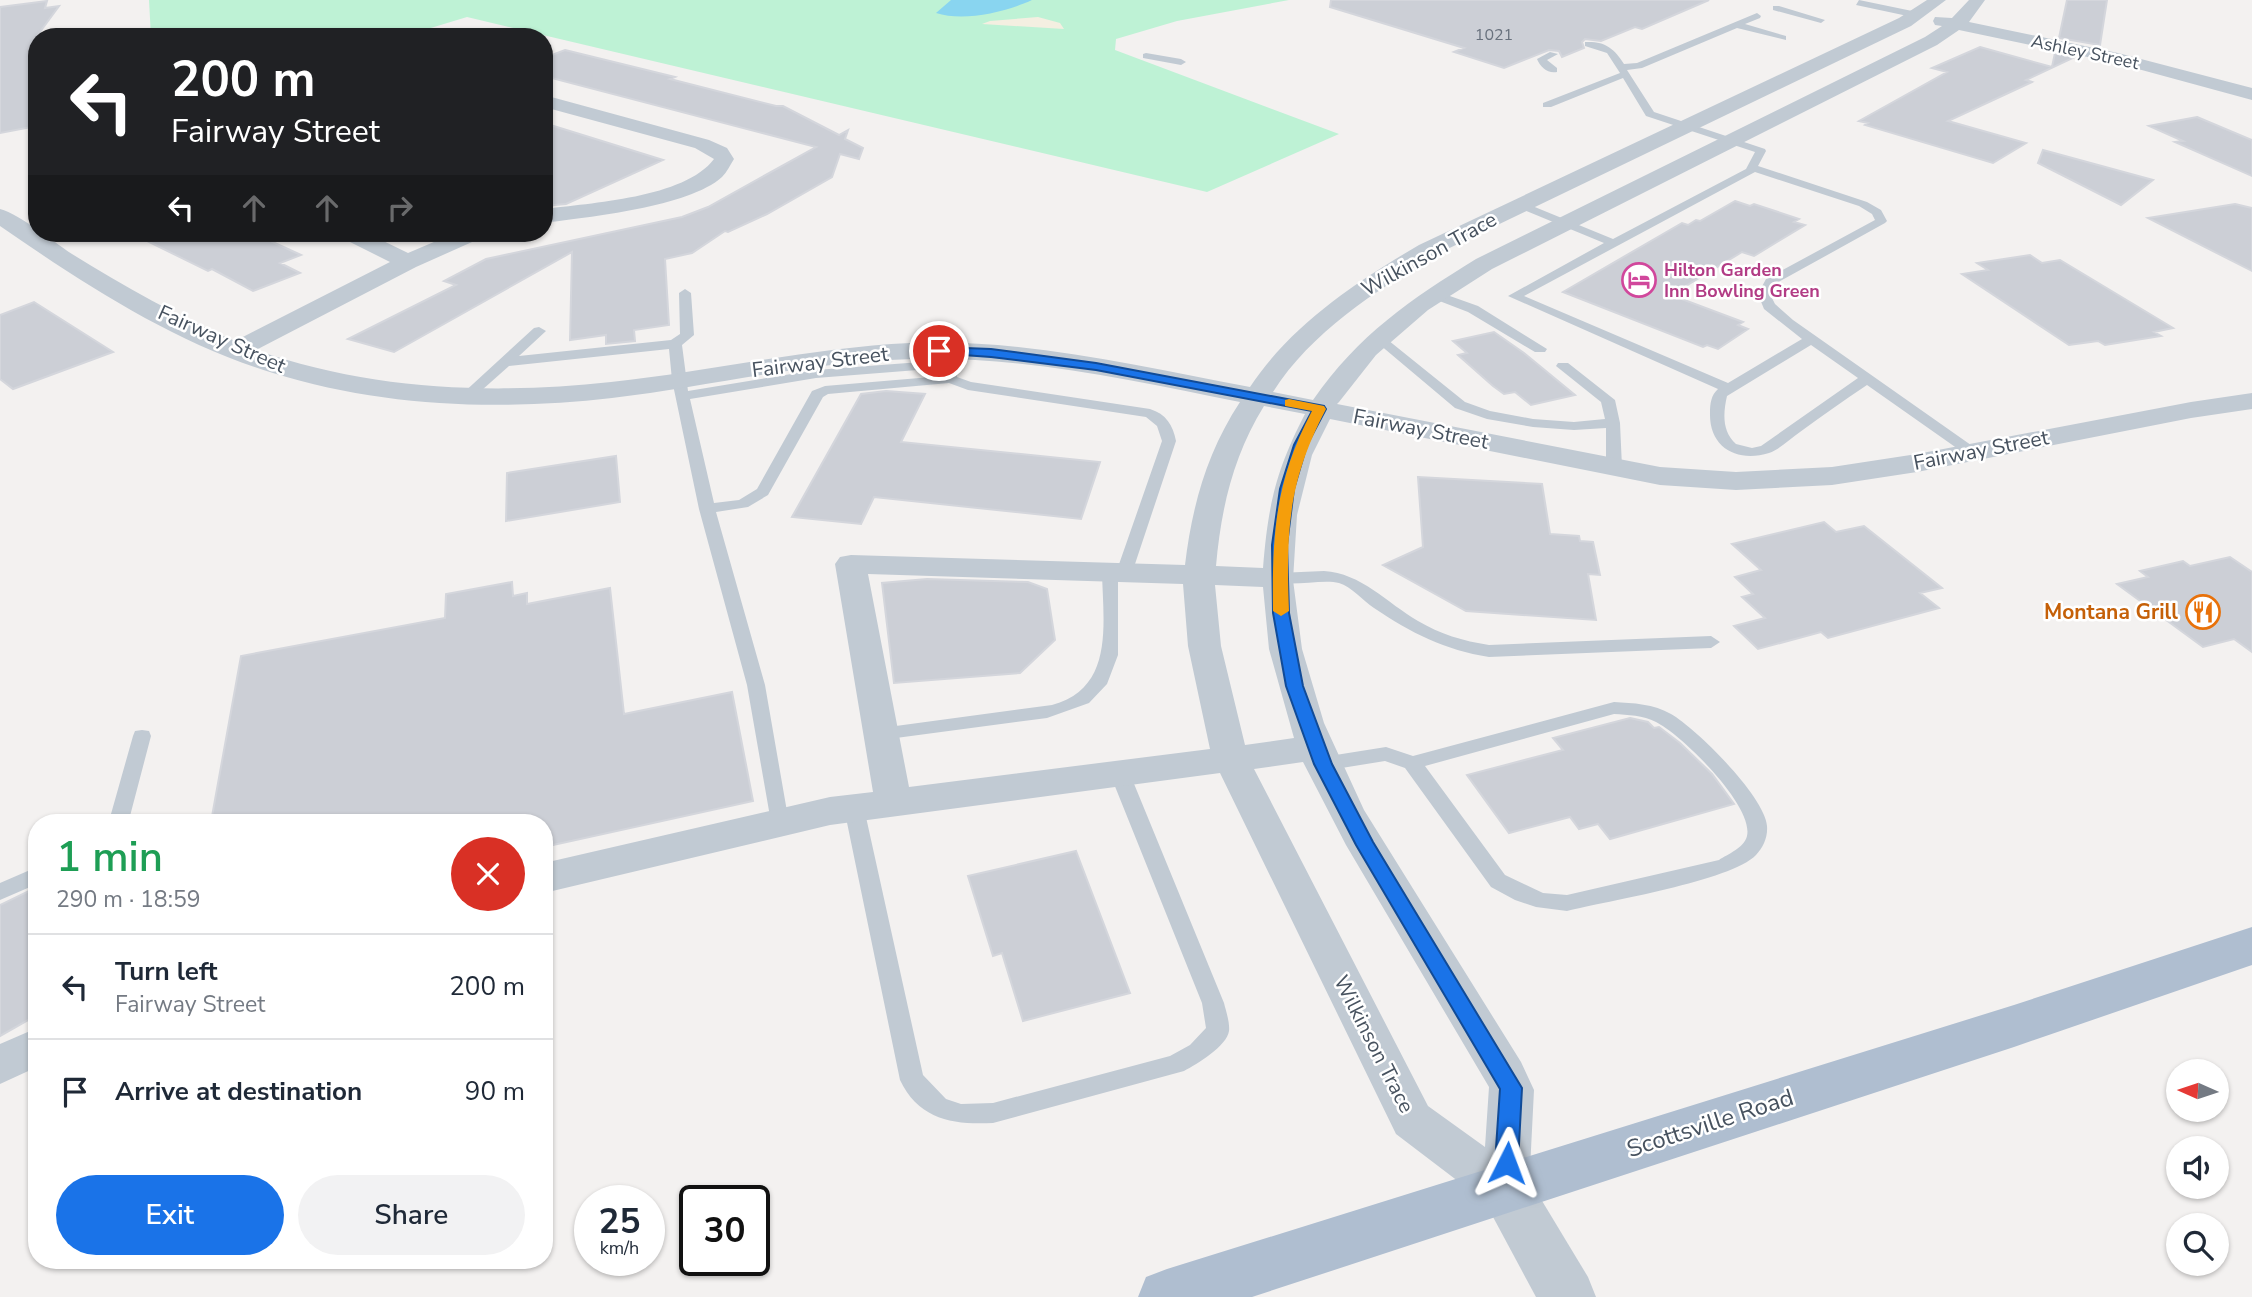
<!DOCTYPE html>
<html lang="en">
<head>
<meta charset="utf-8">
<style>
	:root { --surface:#fff; --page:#f2f2f3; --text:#1f2937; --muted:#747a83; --line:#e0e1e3; --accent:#1a73e8 }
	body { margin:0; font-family:"Nunito Sans",sans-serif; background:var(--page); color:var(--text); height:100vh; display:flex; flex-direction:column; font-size:26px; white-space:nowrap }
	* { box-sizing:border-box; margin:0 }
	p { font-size:23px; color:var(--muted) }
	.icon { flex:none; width:38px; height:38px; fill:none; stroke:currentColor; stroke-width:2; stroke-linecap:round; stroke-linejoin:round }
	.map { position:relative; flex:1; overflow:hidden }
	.sheet { position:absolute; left:28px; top:814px; width:525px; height:455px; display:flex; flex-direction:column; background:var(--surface); border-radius:28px; box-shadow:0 2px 5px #0004 }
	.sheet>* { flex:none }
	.hud { position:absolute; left:28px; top:28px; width:525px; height:214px; border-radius:28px; box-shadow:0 2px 5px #0004; background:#202124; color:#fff; overflow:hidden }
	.needle { width:46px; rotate:273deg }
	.tools { position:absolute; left:2166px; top:1059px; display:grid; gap:14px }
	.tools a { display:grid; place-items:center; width:63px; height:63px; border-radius:50%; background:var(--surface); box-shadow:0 2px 5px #0004; font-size:35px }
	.speed { position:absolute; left:574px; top:1185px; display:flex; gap:14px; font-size:35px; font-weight:700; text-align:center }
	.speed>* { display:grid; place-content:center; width:91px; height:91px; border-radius:50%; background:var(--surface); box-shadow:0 2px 5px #0004; line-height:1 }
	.speed small { font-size:18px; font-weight:400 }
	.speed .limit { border:4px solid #111; border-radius:10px; background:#fff; color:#111 }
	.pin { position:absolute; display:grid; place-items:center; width:60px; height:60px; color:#fff; margin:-30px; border:4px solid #fff; border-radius:50%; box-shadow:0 2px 7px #0007 }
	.me { position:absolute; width:77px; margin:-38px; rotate:3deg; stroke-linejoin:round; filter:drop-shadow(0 0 5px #0008) }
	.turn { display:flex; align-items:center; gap:24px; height:147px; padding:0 28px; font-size:32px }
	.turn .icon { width:91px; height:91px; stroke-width:2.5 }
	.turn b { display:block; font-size:49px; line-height:60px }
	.lanes { display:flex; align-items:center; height:66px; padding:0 28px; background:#0003; justify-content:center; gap:35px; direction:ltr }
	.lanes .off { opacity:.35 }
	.round { display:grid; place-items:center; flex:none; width:74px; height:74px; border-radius:37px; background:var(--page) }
	.summary { display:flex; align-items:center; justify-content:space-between; height:119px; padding:0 28px }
	h1 { font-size:42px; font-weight:600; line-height:52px; color:#1e9e55 }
	.cta { display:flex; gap:14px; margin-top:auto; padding:14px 28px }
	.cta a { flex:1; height:80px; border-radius:42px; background:var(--accent); color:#fff; font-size:28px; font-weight:600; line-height:80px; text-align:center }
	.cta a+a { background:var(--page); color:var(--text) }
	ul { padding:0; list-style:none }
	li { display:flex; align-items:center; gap:21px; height:105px; padding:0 28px; border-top:2px solid var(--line) }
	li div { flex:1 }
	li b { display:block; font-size:26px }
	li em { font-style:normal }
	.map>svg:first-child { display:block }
	.green { fill:#bef2d5 }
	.sand { fill:#f4efe1 }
	.water { fill:#89d5f0 }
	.building { fill:#cccfd6; stroke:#d4d6dc; stroke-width:2 }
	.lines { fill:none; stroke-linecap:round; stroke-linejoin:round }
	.service { fill:#c1cad3; fill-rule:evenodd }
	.minor { fill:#c1cad3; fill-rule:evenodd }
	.tertiary { fill:#c1cad3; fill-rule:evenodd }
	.primary { fill:#afbed0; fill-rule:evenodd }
	.route { fill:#1a73e8; stroke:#114b97; stroke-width:2 }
	.slow { fill:#f59e0b }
	.labels { text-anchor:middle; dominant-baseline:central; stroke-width:5; stroke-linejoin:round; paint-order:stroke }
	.far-number-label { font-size:16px; fill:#68717d }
	.far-street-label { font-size:18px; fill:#47525f; stroke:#fff }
	.far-hotel-label { font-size:18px; font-weight:bold; fill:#b23c85; stroke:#fff; text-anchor:start }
	.street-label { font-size:21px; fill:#47525f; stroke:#fff }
	.food-label { font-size:21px; font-weight:bold; fill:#c56008; stroke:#fff; text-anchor:end }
	.near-street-label { font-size:24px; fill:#47525f; stroke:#fff }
</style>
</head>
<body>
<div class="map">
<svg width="2252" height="1297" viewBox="0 0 2252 1297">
	<rect width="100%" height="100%" fill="#f3f1f0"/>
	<path class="green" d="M 149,0 L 1289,0 L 1177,21 L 1116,39 L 1115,50 L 1339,134 L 1207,192 L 467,17 L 401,37 L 151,37 Z"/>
	<path class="sand" d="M 1038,17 L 1060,23 L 1064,29 L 982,24 L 990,21 Z"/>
	<path class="water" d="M 951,0 L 1032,0 C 1006,12 964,22 936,13 Z"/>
	<path class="building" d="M 1331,0 L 1709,0 L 1642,29 L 1635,27 L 1601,41 L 1585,39 L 1582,42 L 1584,48 L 1562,57 L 1559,51 L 1549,50 L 1504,68 L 1454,52 L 1464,48 L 1330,7 Z
		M 2067,0 L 2107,0 L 2100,45 L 2059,38 Z
		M 47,1 L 45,8 L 59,6 L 37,36 L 37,126 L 0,133 L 0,7 Z
		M 1980,47 L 2052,67 L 2055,53 L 2075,57 L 2026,80 L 2032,82 L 1948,121 L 2026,143 L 1993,163 L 1865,125 L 1868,123 L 1859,121 L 1947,72 L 1932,68 Z
		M 565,50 L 675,77 L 670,79 L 776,106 L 783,106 L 839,135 L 848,130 L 845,139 L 863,148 L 859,159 L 840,154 L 832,177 L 767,214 L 728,232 L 725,231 L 692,253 L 665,259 L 669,325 L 634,330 L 635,341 L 606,344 L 606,335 L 570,340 L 572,252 L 394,352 L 348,339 L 456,285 L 444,281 L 486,259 L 682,217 L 708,207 L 816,147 L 544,76 L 544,58 Z
		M 2197,117 L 2252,140 L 2252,176 L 2175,142 L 2183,141 L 2149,126 Z
		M 544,123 L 663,160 L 566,204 L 544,206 Z
		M 2043,150 L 2153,180 L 2121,205 L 2038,163 Z
		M 1735,201 L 1750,206 L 1754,204 L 1799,219 L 1794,222 L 1805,225 L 1754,256 L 1742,252 L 1671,295 L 1743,322 L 1738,325 L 1748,329 L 1718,349 L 1707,345 L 1703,347 L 1563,292 L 1682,223 L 1688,225 L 1696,220 L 1700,221 Z
		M 2235,204 L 2252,208 L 2252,271 L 2148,218 Z
		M 131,233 L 253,233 L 301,255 L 280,263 L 300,273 L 253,291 L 212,269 L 208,271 Z
		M 2030,255 L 2042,263 L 2060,260 L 2173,328 L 2154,332 L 2161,336 L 2105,345 L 2098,341 L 2069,345 L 1962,274 L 1988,270 L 1977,263 Z
		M 34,302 L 113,352 L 13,389 L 0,379 L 0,315 Z
		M 1494,332 L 1524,353 L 1575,395 L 1531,405 L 1515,392 L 1504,394 L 1493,386 L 1458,355 L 1467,353 L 1453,341 Z
		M 886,391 L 925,394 L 901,442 L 1100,462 L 1081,519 L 874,497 L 861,524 L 792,517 L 861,394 Z
		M 616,456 L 620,502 L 506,521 L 507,473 Z
		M 1418,477 L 1542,484 L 1550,534 L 1579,536 L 1580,541 L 1593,542 L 1600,575 L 1588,574 L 1596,620 L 1466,611 L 1383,565 L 1423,547 Z
		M 1824,522 L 1836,532 L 1864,526 L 1942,588 L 1920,593 L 1939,608 L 1828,638 L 1821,632 L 1758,649 L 1734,626 L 1765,618 L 1742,597 L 1753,594 L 1735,577 L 1761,570 L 1732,544 Z
		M 2230,557 L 2252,572 L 2252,652 L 2234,639 L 2203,647 L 2117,584 L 2148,577 L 2140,571 L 2183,561 L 2190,566 Z
		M 927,579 L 1028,582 L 1047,589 L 1055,640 L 1020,673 L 894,683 L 882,583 Z
		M 512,582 L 513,596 L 527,593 L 527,604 L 610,588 L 624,714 L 732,692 L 753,801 L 544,847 L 544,822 L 211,822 L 241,656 L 445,618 L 446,594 Z
		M 1630,718 L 1648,722 L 1654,728 L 1659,727 L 1680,743 L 1712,774 L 1734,804 L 1610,839 L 1598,824 L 1579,829 L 1570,817 L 1509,833 L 1467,775 L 1563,750 L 1553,738 Z
		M 1076,851 L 1130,993 L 1023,1021 L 1002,953 L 993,956 L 968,876 Z
		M 37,887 L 37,1015 L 0,1036 L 0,905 Z"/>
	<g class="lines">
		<path class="service" d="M 1859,0 L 1917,12 L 1921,15 L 1917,18 L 1856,5 Z
			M 1773,6 L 1779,6 L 1825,20 L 1821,23 L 1773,10 Z
			M 1757,13 L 1761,16 L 1760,18 L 1745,24 L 1786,36 L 1786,40 L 1737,28 L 1642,68 L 1627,70 L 1654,112 L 1765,149 L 1766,151 L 1758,166 L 1867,202 L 1881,210 L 1887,221 L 1885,223 L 1775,284 L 1770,294 L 1775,304 L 1793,320 L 1978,450 L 1980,453 L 1978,456 L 1968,456 L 1867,385 C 1844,400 1822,416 1800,432 C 1790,439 1780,449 1769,453 C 1738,463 1709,448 1710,413 C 1710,404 1711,395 1718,389 L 1508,296 L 1604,243 L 1517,207 L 1517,203 L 1525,203 L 1613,239 L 1746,169 L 1755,152 L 1646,116 L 1623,78 L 1551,107 L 1543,107 L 1543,103 L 1620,73 L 1607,53 L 1585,46 L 1585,42 C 1605,41 1614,48 1624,64 L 1637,63 ZM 1755,172 L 1859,206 L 1872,214 L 1875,220 L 1766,279 L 1758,294 L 1764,309 L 1802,339 L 1728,383 L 1524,296 ZM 1811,345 L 1858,378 L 1761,446 L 1752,448 L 1736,444 C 1722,431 1723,414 1727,396 Z
			M 1550,52 L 1558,54 L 1547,60 L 1557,68 L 1557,72 C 1548,74 1540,67 1537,59 Z
			M 1146,53 L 1181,59 L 1186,62 L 1181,65 L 1143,58 L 1143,54 Z
			M 685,289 L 691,293 L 694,335 L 682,345 L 688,391 L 816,370 L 947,360 L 952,348 L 957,347 L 964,351 L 956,371 L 957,377 L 971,382 L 1150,409 C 1166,414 1173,425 1176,441 L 1132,573 L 1130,577 L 1118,577 L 1118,655 L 1107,684 L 1089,703 L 1047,718 L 881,740 L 874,739 L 872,734 L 874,729 L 881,728 L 1052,705 C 1115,688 1103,623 1102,572 L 1110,567 L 1117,570 L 1162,441 L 1157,426 L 1146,417 L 968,390 L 949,383 L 828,394 L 823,397 L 768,495 L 748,507 L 716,512 L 765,685 L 789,823 L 786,828 L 779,830 L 772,828 L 747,685 L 699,509 L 672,380 L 669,349 L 509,366 L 473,398 L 463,398 L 461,395 L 534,328 L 539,327 L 546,331 L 519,356 L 671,340 L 680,334 L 679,293 ZM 943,368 L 943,376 L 825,386 L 812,391 L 757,489 L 739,500 L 714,503 L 690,399 L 816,378 Z
			M 1433,290 L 1478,306 L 1547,349 L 1545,352 L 1535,352 L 1468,312 L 1429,297 L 1427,294 Z
			M 1378,332 L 1465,402 L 1490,411 L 1533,419 L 1574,422 L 1605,419 L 1601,402 L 1556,366 L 1558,363 L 1568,363 L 1615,400 L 1620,423 L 1622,467 L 1614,472 L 1606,467 L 1606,428 L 1574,430 L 1533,427 L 1487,419 L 1455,408 L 1373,339 L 1371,336 Z
			M 1324,571 C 1361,573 1387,603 1418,621 C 1440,634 1463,641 1489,645 L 1711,636 L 1720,642 L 1711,648 L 1489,657 C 1445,650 1411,633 1374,608 C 1363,601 1351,586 1339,583 C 1321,578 1281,590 1270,578 L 1278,573 Z
			M 1614,702 C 1633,703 1654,704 1671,714 C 1697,729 1765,797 1767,826 C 1768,837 1763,848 1756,855 C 1731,881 1607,901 1567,911 L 1536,907 L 1515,900 L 1491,887 L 1405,768 L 1385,761 L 1323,771 L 1316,769 L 1313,764 L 1316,759 L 1323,757 L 1386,747 L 1413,756 ZM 1614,714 C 1628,715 1643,715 1656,722 C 1682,735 1754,806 1747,836 C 1744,848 1728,854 1719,860 L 1567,895 L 1543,893 L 1505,875 L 1425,766 Z
			M 142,730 L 149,731 L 151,736 L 130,816 L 126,822 L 105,822 L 111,814 L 133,736 L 135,731 Z
			M 1120,767 L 1127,769 L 1130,774 L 1224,1003 C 1226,1011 1230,1023 1229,1031 C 1227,1046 1197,1064 1184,1071 L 993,1123 C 954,1125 919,1120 900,1080 L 844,808 L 847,803 L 861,803 L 864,808 L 923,1075 L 946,1099 L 961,1104 L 993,1103 L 1170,1056 L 1190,1045 L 1206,1028 L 1202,1003 L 1110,774 L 1113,769 Z
			M 37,867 L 37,884 L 0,900 L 0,883 Z"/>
		<path class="minor" d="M 1927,0 L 1946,0 L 1911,26 L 1435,255 C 1376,291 1311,332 1273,392 L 1313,400 C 1358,335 1411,299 1476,259 L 1925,37 L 1942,26 L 1935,25 L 1933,21 L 1935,17 L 1952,18 L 1969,0 L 1985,0 L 1969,22 L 2118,53 L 2252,88 L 2252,100 L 2116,63 L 1959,30 L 1937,45 L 1492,269 L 1428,310 L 1376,355 L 1339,402 L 1337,404 L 1660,467 L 1736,472 L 1832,467 L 1917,454 L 2191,402 L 2252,393 L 2252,409 L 2191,418 L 1917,472 L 1832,485 L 1736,490 L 1660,485 L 1330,419 L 1312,455 L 1297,515 L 1293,580 L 1302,649 L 1324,723 L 1364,810 L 1521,1062 L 1534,1090 L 1529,1189 L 1522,1204 L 1505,1211 L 1488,1204 L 1396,1134 L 1220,773 L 830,825 L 544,893 L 544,863 L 830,797 L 873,792 L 835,564 L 840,557 L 851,555 L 1185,565 C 1192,506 1207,452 1240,402 C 1133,381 1024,356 914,359 C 812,361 713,386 612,398 C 499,411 382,407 273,373 C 174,343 84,284 0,226 L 0,209 C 21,215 52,241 72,254 C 124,286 178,317 235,341 L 390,262 L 342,238 L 339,233 L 367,233 L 408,253 L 455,233 L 484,233 L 481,238 L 416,267 L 256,350 C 370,390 492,395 611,382 C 711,371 809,348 910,343 C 1024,338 1138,366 1250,387 C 1291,325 1356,282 1419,245 L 1899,18 ZM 1264,406 L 1305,414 C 1276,470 1268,505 1263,568 L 1216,566 C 1221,509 1233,456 1264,406 ZM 868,574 L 1183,584 L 1188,646 L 1210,749 L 909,787 ZM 1215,585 L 1263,587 L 1269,649 L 1294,738 L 1245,745 L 1221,646 ZM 1303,762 L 1346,845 L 1489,1087 L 1485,1147 L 1428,1106 L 1254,769 Z
			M 544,95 L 709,140 L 727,148 L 734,159 C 730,165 727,172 722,177 C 689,207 588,217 544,223 L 544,209 C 590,203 685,198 714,159 L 695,148 L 544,107 Z
			M 37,1028 L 37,1067 L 0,1084 L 0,1044 Z"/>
		<path class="tertiary" d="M 1505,1164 L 1524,1171 L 1588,1277 L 1596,1297 L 1536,1297 L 1478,1189 L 1486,1171 Z"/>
		<path class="primary" d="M 2252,927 L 2252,965 L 2014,1047 L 1252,1297 L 1138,1297 L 1146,1277 L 1167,1269 L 2014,1005 Z"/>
	</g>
	<path class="route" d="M 939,347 L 991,349 L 1096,363 L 1324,406 L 1326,409 L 1307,445 L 1294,489 L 1287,545 L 1289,613 L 1303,686 L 1332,764 L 1373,842 L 1522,1088 L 1518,1163 L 1514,1171 L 1507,1173 L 1499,1171 L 1495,1163 L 1500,1089 L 1356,845 L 1314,764 L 1286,686 L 1273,613 L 1272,545 L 1280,489 L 1294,445 L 1312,411 L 1096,370 L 991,357 L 935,353 L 933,351 Z"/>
	<path class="slow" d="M 1289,399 L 1324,406 L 1326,409 C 1288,482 1286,530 1289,611 L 1281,616 L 1273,611 C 1272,534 1275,481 1312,411 L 1285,406 L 1285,400 Z"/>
	<defs>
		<g id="hotel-ring" transform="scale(1.75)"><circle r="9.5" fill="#fff" stroke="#d1479c" stroke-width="1.5"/><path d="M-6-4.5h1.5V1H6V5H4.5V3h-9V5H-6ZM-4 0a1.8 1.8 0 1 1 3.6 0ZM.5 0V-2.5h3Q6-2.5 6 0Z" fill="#d1479c"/></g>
		<g id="restaurant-ring" transform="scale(1.75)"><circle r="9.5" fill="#fff" stroke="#e8710a" stroke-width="1.5"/><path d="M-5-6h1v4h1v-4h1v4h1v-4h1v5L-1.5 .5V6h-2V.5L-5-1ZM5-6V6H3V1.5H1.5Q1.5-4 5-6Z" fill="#e8710a"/></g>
	</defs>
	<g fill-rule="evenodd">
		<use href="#hotel-ring" x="1639" y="280"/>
		<use href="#restaurant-ring" x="2203" y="612"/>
	</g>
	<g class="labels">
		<g class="far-number-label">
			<text x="1494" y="35">1021</text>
		</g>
		<g class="far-street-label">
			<text transform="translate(2085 52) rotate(12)">Ashley Street</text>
		</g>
		<g class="far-hotel-label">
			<text x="1664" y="270">Hilton Garden<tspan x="1664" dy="21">Inn Bowling Green</tspan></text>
		</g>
		<g class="street-label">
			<text transform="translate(1429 254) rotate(-29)">Wilkinson Trace</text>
			<text transform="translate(222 339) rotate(24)">Fairway Street</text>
			<text transform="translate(820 362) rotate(-7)">Fairway Street</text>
			<text transform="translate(1421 429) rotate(11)">Fairway Street</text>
			<text transform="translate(1981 450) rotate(-11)">Fairway Street</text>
			<text transform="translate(1374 1044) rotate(63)">Wilkinson Trace</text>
		</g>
		<g class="food-label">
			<text x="2178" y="612">Montana Grill</text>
		</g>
		<g class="near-street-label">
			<text transform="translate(1710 1123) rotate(-18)">Scottsville Road</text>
		</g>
	</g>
</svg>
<div class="tools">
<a><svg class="needle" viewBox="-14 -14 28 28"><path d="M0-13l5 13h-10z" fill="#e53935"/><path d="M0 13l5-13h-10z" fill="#747a83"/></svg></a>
<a><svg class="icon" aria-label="sound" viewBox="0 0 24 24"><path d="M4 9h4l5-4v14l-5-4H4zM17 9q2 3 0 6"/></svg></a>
<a><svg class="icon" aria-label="search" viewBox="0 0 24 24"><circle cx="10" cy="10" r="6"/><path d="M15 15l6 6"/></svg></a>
</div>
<div class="speed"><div>25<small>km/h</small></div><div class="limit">30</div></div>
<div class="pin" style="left:939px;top:351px;background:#d93025"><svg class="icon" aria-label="arrive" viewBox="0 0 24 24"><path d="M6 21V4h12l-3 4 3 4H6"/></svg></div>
<svg class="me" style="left:1507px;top:1163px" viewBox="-20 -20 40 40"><path d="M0-17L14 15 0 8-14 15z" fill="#1a73e8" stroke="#fff" stroke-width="4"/></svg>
<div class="hud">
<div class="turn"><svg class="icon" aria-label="left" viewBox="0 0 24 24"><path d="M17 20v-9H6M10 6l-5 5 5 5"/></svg><div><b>200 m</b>Fairway Street</div></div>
<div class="lanes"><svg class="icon" aria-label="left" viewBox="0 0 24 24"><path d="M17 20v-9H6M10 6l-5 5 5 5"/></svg><svg class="icon off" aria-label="ahead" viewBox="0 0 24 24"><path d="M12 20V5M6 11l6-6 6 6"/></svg><svg class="icon off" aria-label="ahead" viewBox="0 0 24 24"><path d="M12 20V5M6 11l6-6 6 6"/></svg><svg class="icon off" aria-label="right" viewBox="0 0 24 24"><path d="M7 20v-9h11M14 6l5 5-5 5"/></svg></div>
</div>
<section class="sheet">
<div class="summary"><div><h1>1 min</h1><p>290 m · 18:59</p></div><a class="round" style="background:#d93025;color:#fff"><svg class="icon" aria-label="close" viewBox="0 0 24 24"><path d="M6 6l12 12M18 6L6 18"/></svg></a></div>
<ul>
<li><svg class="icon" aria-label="left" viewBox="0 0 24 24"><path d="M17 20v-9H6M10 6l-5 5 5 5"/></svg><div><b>Turn left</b><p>Fairway Street</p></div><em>200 m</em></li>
<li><svg class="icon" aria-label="arrive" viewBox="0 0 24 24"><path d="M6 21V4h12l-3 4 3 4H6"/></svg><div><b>Arrive at destination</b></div><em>90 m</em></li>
</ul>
<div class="cta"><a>Exit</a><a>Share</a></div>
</section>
</div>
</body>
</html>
